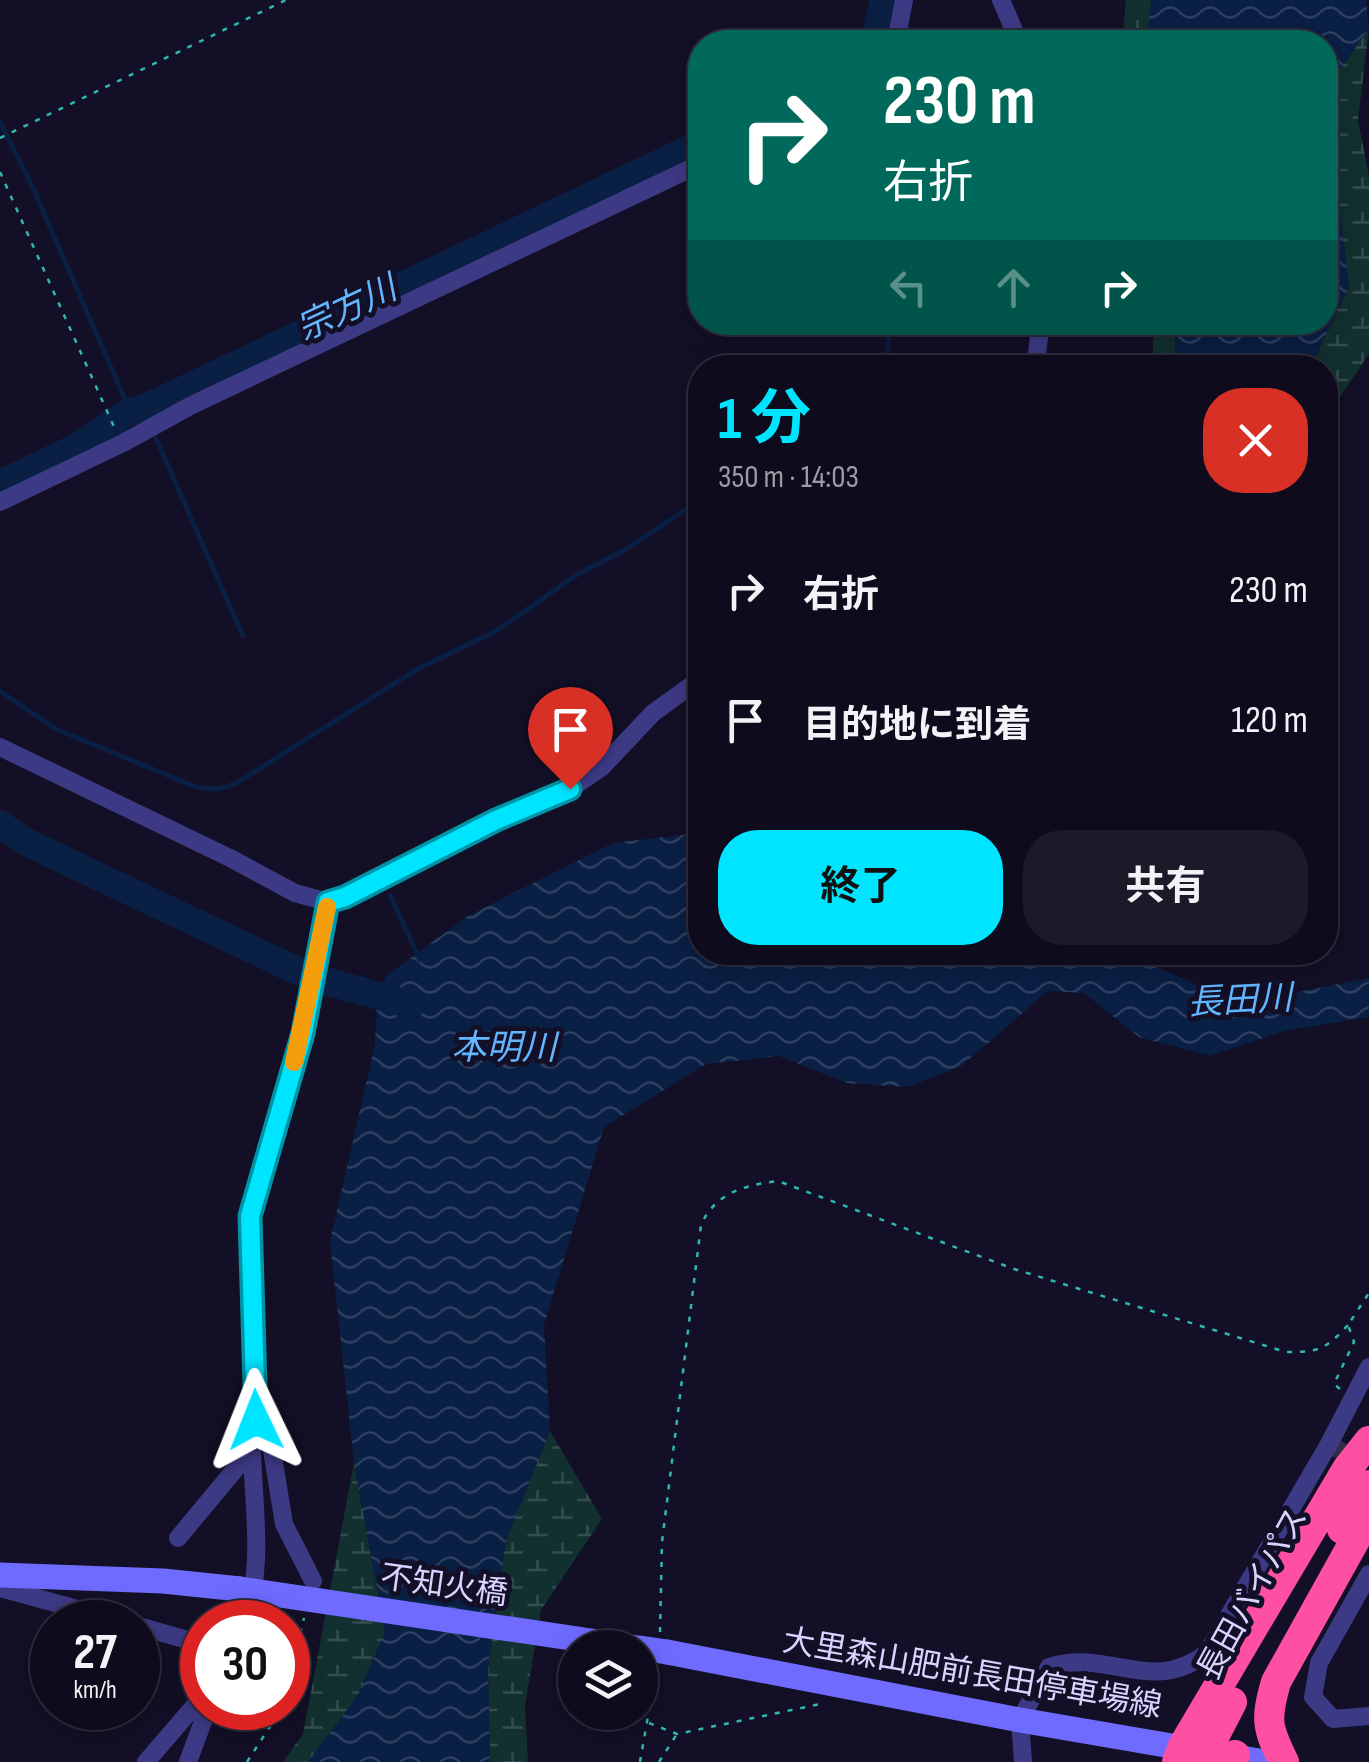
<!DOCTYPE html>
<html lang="ja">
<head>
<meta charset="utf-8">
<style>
	:root { --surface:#0e0b1c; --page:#1c1929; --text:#f1f3f6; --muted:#9b9ba3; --line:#2e2b3b; --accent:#00e5ff }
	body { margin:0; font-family:"Sofia Sans Condensed","Noto Sans JP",sans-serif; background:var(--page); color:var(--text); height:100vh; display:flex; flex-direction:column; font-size:38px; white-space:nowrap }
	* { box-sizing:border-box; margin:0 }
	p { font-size:32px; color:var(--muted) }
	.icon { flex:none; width:55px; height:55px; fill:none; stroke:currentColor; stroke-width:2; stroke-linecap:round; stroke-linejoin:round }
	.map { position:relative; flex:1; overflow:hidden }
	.side { position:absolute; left:688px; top:355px; width:650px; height:610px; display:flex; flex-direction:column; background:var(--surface); border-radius:40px; box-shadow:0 5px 25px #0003,0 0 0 2px var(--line) }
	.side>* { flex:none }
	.hud { position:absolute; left:688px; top:30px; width:650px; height:305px; border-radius:40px; box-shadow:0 5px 25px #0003,0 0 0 2px var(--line); background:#00695c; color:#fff; overflow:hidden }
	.tools { position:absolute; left:558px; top:1630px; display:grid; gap:20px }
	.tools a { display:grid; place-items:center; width:100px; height:100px; border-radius:50%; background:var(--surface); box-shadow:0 5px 25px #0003,0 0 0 2px var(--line); font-size:50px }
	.speed { position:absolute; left:30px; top:1600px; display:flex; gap:20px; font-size:50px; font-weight:700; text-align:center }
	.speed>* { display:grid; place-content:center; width:130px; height:130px; border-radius:50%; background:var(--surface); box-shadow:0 5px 25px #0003,0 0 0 2px var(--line); line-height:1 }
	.speed small { font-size:25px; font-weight:400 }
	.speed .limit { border:15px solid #d22; background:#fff; color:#111 }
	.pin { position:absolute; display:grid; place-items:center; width:85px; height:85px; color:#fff; margin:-102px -42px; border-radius:50% 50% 50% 0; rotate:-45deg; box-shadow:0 0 10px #0007 }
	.pin .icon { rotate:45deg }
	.me { position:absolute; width:110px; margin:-55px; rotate:358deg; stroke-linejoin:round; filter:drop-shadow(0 0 8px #0008) }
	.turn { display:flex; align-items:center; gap:35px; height:210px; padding:0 30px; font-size:45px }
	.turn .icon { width:130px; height:130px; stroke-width:2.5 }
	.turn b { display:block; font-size:70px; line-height:85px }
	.lanes { display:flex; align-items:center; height:95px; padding:0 30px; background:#0003; justify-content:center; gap:50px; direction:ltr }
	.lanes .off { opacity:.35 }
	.round { display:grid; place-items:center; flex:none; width:105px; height:105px; border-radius:40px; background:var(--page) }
	.overview { display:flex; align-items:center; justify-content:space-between; height:170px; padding:0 30px }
	h1 { font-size:60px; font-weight:700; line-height:75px; color:var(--accent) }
	.cta { display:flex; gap:20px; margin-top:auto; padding:20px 30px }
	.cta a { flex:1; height:115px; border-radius:40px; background:var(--accent); color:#111; font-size:40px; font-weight:700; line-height:115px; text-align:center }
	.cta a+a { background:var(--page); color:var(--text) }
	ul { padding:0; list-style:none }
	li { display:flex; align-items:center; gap:30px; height:130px; padding:0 30px }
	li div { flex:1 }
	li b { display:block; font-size:38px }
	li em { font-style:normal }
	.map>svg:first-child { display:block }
	.wetland { fill:url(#wetland-marsh) }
	.water { fill:url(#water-waves) }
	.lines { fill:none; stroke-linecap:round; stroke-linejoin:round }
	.stream { stroke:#0a1f44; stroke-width:5 }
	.river { stroke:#0a1f44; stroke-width:28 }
	.street-tunnel { stroke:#312d47; stroke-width:18; stroke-dasharray:18 9; stroke-linecap:butt }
	.path { stroke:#2fb8b0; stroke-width:2.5; stroke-dasharray:5 8; stroke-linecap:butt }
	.street { stroke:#3d3a85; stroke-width:18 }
	.secondary { stroke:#6f6bff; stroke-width:25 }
	.highway { stroke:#ff4fa3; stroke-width:30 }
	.secondary-bridge { stroke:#6f6bff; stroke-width:25 }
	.highway-bridge { stroke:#ff4fa3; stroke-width:30 }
	.route-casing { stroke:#0095a6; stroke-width:25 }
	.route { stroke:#00e5ff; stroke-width:18 }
	.slow { stroke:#f59e0b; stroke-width:18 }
	.labels { text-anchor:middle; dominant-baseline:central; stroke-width:10; stroke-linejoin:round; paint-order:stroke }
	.street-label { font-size:32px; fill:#d9d4ff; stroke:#130f26 }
	.water-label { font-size:35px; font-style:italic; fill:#62b6ff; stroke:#130f26 }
</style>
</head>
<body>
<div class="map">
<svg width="1369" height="1762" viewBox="0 0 1369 1762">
	<defs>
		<pattern id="wetland-marsh" width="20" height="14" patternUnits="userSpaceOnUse" patternTransform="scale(2.5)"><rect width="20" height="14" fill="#12302f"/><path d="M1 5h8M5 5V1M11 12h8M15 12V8" fill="none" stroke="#344d4e"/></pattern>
		<pattern id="water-waves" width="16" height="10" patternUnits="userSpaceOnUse" patternTransform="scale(2.5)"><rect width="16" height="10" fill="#0a1f44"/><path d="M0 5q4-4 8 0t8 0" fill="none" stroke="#2d3f60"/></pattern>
	</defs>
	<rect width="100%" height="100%" fill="#130f26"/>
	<path class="wetland" d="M 1126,0 L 1151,0 L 1147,42 L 1122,42 Z
		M 1369,28 L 1358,120 L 1369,176 L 1369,354 L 1325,419 L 1325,368 L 1310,368 L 1349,287 L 1325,91 Z
		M 1154,323 L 1175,323 L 1176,367 L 1152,368 Z
		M 550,1431 L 602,1519 L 541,1610 L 525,1706 L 528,1762 L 490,1762 L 488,1668 L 506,1540 Z
		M 354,1463 L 385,1632 L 358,1695 L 308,1762 L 283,1762 L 303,1734 Z"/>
	<path class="water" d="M 1151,0 L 1366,0 L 1369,28 L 1325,91 L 1349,287 L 1310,367 L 1176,367 L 1175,323 L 1325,322 L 1325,42 L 1147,42 Z
		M 700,833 L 700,952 L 1126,953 L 1199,986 L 1298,992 L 1369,978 L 1369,1017 L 1284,1031 L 1210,1056 L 1139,1037 L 1084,993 L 1048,991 L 960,1067 L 907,1087 L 847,1083 L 779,1056 L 706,1064 L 604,1127 L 544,1325 L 550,1431 L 506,1540 L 488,1668 L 490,1762 L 308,1762 L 358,1695 L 385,1632 L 354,1463 L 330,1241 L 375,1044 L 377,995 L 386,976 L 468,916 L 613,843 Z"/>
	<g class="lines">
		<path class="stream" d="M 875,41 L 877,42
			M 0,122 L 33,188 L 130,411
			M 885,368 L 891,322
			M 143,409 L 243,636
			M 0,691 L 56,729 L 196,787 L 218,789 L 235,784 L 416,670 L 496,631 L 578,574 L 623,551 L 700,500
			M 390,895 L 420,960"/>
		<path class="river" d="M 874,42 L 884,0
			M 0,484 L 75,448 L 130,411 L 143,409 L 700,144
			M 0,824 L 26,842 L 308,976 L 411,1005"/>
		<path class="street-tunnel" d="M 1329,1444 L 1369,1467"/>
		<path class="path" d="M 0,138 L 286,0
			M 0,172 L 115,429
			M 1340,1389 L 1334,1384 L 1354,1342 L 1348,1325 L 1369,1293
			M 660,1632 L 662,1542 L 701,1225 C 715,1193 745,1185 778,1181 L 1014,1269 L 1286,1352 C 1319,1352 1325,1350 1348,1325
			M 288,1684 L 304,1618
			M 649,1723 L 677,1734 L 825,1703
			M 247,1762 L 282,1708
			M 640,1762 L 656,1670
			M 659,1762 L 677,1734"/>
		<path class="street" d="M 1001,0 L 1019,42
			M 896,42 L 904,0
			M 1035,368 L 1041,322
			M 0,502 L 123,443 L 190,406 L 700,164
			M 0,747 L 232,859 L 295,893 L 328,902 L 345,897 L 408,862 L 570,789 L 602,767 L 653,713 L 700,679
			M 257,1420 L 271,1444 L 284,1524 L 313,1581
			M 178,1538 L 252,1449 L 257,1420 L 250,1216 L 303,1033 L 328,902
			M 1369,1574 L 1319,1663 L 1313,1697 L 1333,1719 L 1369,1716
			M 0,1588 L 125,1622
			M 244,1622 C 265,1570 253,1504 252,1449
			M 138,1626 L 202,1644
			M 146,1762 L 202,1697
			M 188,1762 L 208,1708
			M 1023,1762 L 1020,1720 L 1049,1667 C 1110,1648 1151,1696 1207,1653 L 1329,1444 L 1369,1367"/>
		<path class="secondary" d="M 0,1575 L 163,1581 L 240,1589
			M 667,1652 L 1020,1720 L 1265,1762"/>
		<path class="highway" d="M 1342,1529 L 1369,1485
			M 1177,1762 L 1183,1746 L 1347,1469 L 1369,1441
			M 1232,1762 L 1235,1755
			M 1284,1762 C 1267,1728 1265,1720 1276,1682 L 1369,1515"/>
		<path class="secondary-bridge" d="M 240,1589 L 638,1648
			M 640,1648 L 667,1652"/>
		<path class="highway-bridge" d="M 1201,1762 L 1232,1702"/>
	</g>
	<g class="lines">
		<g class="route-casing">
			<path id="route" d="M 256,1420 L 250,1216 L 303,1033 L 328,902 L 345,897 L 496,820 L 570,789"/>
		</g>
		<use href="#route" class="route"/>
		<path class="slow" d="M 294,1062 L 327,907"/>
	</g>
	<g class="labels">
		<g class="street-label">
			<text transform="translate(444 1586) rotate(8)">不知火橋</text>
			<text transform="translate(1253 1594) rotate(-61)">長田バイパス</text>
			<text transform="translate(972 1674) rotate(10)">大里森山肥前長田停車場線</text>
		</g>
		<g class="water-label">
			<text transform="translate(347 309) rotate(-25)">宗方川</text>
			<text transform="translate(1240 1001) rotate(-3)">長田川</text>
			<text x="504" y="1048">本明川</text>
		</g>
	</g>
</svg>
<div class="tools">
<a><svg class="icon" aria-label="layers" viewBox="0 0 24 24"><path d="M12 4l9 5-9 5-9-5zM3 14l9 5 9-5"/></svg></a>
</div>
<div class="speed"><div>27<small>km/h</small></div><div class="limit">30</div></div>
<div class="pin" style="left:570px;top:789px;background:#d93025"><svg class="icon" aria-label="arrive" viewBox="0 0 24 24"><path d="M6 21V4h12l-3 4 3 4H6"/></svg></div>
<svg class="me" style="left:256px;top:1420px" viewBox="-20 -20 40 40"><path d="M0-17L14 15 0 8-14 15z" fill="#00e5ff" stroke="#fff" stroke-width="4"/></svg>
<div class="hud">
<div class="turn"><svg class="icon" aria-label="right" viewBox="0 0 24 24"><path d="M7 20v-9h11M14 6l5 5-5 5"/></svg><div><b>230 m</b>右折</div></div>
<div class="lanes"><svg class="icon off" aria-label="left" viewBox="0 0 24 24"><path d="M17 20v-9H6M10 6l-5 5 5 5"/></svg><svg class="icon off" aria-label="ahead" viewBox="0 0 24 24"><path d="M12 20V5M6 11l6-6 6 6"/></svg><svg class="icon" aria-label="right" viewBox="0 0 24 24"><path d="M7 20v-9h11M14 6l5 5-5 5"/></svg></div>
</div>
<section class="side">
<div class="overview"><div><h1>1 分</h1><p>350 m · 14:03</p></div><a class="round" style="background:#d93025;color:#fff"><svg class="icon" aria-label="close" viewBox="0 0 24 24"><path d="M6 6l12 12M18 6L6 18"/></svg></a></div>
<ul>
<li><svg class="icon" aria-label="right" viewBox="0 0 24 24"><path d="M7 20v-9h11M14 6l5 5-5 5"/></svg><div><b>右折</b></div><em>230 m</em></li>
<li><svg class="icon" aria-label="arrive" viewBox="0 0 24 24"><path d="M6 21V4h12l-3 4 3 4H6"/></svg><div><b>目的地に到着</b></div><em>120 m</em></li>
</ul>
<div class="cta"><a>終了</a><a>共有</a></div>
</section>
</div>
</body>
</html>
